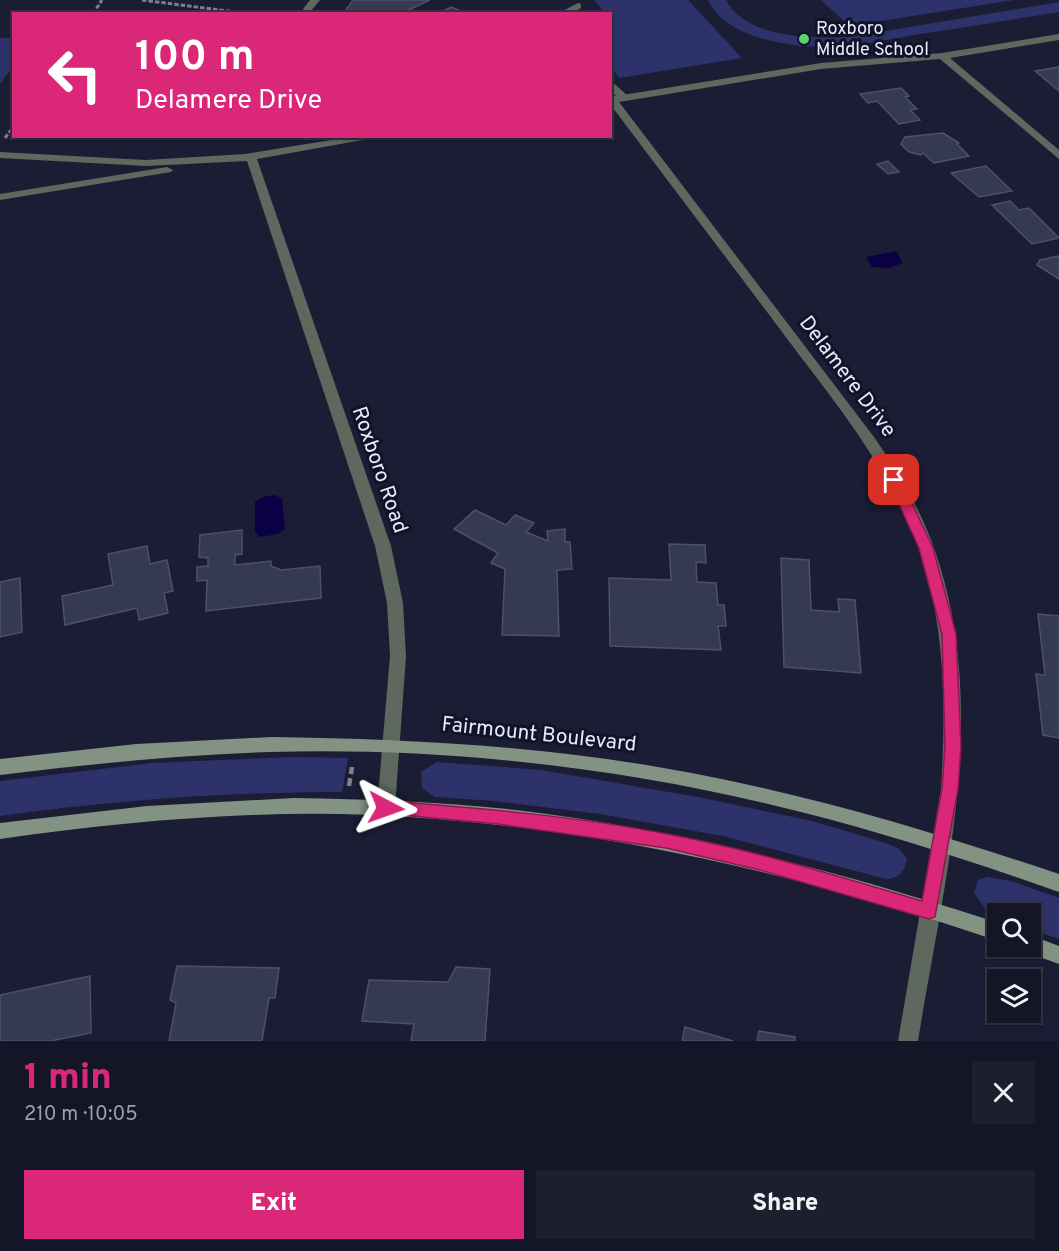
<!DOCTYPE html>
<html lang="en">
<head>
<meta charset="utf-8">
<style>
	:root { --surface:#141627; --page:#1d1f2f; --text:#f1f3f6; --muted:#9d9fa7; --line:#333544; --accent:#db2777 }
	body { margin:0; font-family:Overpass,sans-serif; background:var(--page); color:var(--text); height:100vh; display:flex; flex-direction:column; font-size:22px; white-space:nowrap }
	* { box-sizing:border-box; margin:0 }
	p { font-size:20px; color:var(--muted) }
	.icon { flex:none; width:33px; height:33px; fill:none; stroke:currentColor; stroke-width:2; stroke-linecap:round; stroke-linejoin:round }
	.map { position:relative; height:1041px; overflow:hidden }
	.drawer { display:flex; flex-direction:column; background:var(--surface); flex:1 }
	.drawer>* { flex:none }
	.banner { position:absolute; left:12px; top:12px; width:600px; height:126px; border-radius:0px; box-shadow:0 2px 4px #0004,0 0 0 2px var(--line); background:#db2777; color:#fff; overflow:hidden }
	.buttons { position:absolute; left:987px; top:903px; display:grid; gap:12px }
	.buttons a { display:grid; place-items:center; width:54px; height:54px; border-radius:0px; background:var(--surface); box-shadow:0 2px 4px #0004,0 0 0 2px var(--line); font-size:30px }
	.pin { position:absolute; display:grid; place-items:center; width:51px; height:51px; color:#fff; margin:-26px; border-radius:12px; box-shadow:0 3px 9px #0006 }
	.me { position:absolute; width:66px; margin:-33px; rotate:94deg; stroke-linejoin:round; filter:drop-shadow(0 0 4px #0008) }
	.turn { display:flex; align-items:center; gap:21px; height:126px; padding:0 24px; font-size:27px }
	.turn .icon { width:78px; height:78px; stroke-width:2.5 }
	.turn b { display:block; font-size:42px; line-height:51px }
	.round { display:grid; place-items:center; flex:none; width:63px; height:63px; border-radius:0px; background:var(--page) }
	.overview { display:flex; align-items:center; justify-content:space-between; height:102px; padding:0 24px }
	h1 { font-size:36px; font-weight:800; line-height:45px; color:var(--accent) }
	.cta { display:flex; gap:12px; margin-top:auto; padding:12px 24px }
	.cta a { flex:1; height:69px; border-radius:0px; background:var(--accent); color:#fff; font-size:24px; font-weight:800; line-height:69px; text-align:center }
	.cta a+a { background:var(--page); color:var(--text) }
	.map>svg:first-child { display:block }
	.green { fill:#2d326a }
	.water { fill:#0c0045 }
	.building { fill:#353a52; stroke:#4c506a; stroke-width:1.5 }
	.lines { fill:none; stroke-linecap:round; stroke-linejoin:round }
	.path-far1 { stroke:#7d8094; stroke-width:3; stroke-dasharray:4.5 2; stroke-linecap:butt }
	.path { stroke:#7d8094; stroke-width:4.5; stroke-dasharray:8 4; stroke-linecap:butt }
	.lane { fill:#5e685f; fill-rule:evenodd }
	.street { fill:#5e685f; fill-rule:evenodd }
	.secondary { fill:#829283; fill-rule:evenodd }
	.route { fill:#db2777; stroke:#8e194d; stroke-width:1.5 }
	.poi-dot { fill:#59d56f; stroke:#111429; stroke-width:2 }
	.labels { text-anchor:middle; dominant-baseline:central; stroke-width:6; stroke-linejoin:round; paint-order:stroke }
	.far-poi-label { font-size:18px; fill:#e7eafa; stroke:#111429; text-anchor:start }
	.street-label { font-size:21px; fill:#e7eafa; stroke:#111429 }
</style>
</head>
<body>
<div class="map">
<svg width="1059" height="1041" viewBox="0 0 1059 1041">
	<rect width="100%" height="100%" fill="#1a1d34"/>
	<path class="green" d="M 594,0 L 688,0 L 742,58 L 619,78 L 611,67 L 611,26 L 614,25 L 610,14 L 605,13 Z
		M 708,0 L 726,0 C 746,39 818,40 856,36 L 1059,2 L 1059,12 C 1011,20 962,28 914,35 C 885,40 856,47 827,47 C 790,47 726,39 708,0 Z
		M 821,0 L 1014,0 L 849,26 Z
		M 0,38 L 14,38 L 13,66 L 0,84 Z
		M 293,757 L 348,758 L 342,792 C 227,792 114,800 0,816 L 0,781 L 152,763 Z
		M 437,762 L 541,770 L 698,797 L 812,821 L 886,843 L 899,849 L 907,859 C 904,871 900,879 886,879 L 723,836 L 600,814 L 494,801 L 435,797 L 422,788 L 421,772 Z
		M 987,877 L 1011,881 L 1059,898 L 1059,939 L 1031,929 L 1030,914 L 998,914 L 997,916 L 987,911 L 974,893 L 978,880 Z"/>
	<path class="water" d="M 896,251 L 903,263 L 888,268 L 872,267 L 866,257 Z
		M 275,495 L 282,499 L 285,529 L 278,534 L 260,537 L 255,533 L 255,502 L 263,497 Z"/>
	<path class="building" d="M 353,0 L 430,0 L 400,14 L 343,14 Z
		M 451,7 L 468,14 L 438,14 Z
		M 1059,67 L 1059,91 L 1035,71 Z
		M 901,88 L 909,96 L 905,97 L 917,109 L 910,110 L 920,120 L 899,124 L 877,101 L 868,103 L 860,94 Z
		M 943,133 L 959,143 L 957,144 L 969,156 L 934,163 L 923,153 L 921,155 L 909,152 L 901,144 L 905,137 Z
		M 888,161 L 899,172 L 888,174 L 877,164 Z
		M 986,166 L 1012,191 L 979,197 L 951,173 Z
		M 1010,201 L 1019,210 L 1029,208 L 1059,238 L 1032,244 L 992,205 Z
		M 1059,256 L 1059,279 L 1037,265 L 1040,260 Z
		M 475,510 L 506,525 L 515,515 L 534,523 L 526,532 L 548,541 L 547,531 L 565,529 L 565,542 L 570,542 L 572,569 L 557,570 L 559,636 L 502,635 L 505,569 L 491,563 L 498,553 L 454,529 Z
		M 242,530 L 242,554 L 235,555 L 235,565 L 271,561 L 271,566 L 281,570 L 320,566 L 321,598 L 206,611 L 207,580 L 197,581 L 197,567 L 208,566 L 208,558 L 199,557 L 200,535 Z
		M 669,544 L 705,545 L 706,563 L 696,562 L 697,582 L 716,583 L 718,605 L 724,605 L 726,626 L 718,626 L 721,650 L 610,646 L 609,578 L 671,580 Z
		M 147,546 L 150,564 L 167,560 L 173,591 L 164,593 L 168,613 L 139,620 L 137,608 L 65,625 L 62,596 L 113,585 L 108,554 Z
		M 781,558 L 809,560 L 811,610 L 839,612 L 838,599 L 855,600 L 861,673 L 784,667 Z
		M 20,578 L 22,632 L 0,637 L 0,582 Z
		M 1038,614 L 1059,616 L 1059,738 L 1043,735 L 1036,674 L 1045,675 Z
		M 177,966 L 279,968 L 275,998 L 269,998 L 262,1041 L 169,1041 L 176,1003 L 170,1000 Z
		M 456,967 L 490,969 L 485,1041 L 411,1041 L 414,1024 L 362,1021 L 369,980 L 448,982 Z
		M 90,976 L 91,1033 L 50,1041 L 0,1041 L 0,995 Z
		M 685,1027 L 733,1041 L 682,1041 Z
		M 759,1031 L 795,1037 L 795,1041 L 757,1041 Z"/>
	<g class="lines">
		<path class="path-far1" d="M 142,0 L 251,14
			M 93,14 L 102,0
			M 5,138 L 14,126"/>
		<path class="path" d="M 349,786 L 352,767"/>
		<path class="lane" d="M 578,3 L 581,4 L 581,8 L 570,14 L 557,14 Z
			M 610,80 L 628,96 L 628,100 L 620,100 L 610,90 Z"/>
		<path class="street" d="M 310,0 L 320,0 L 311,11 L 305,11 L 303,9 Z
			M 1059,34 L 1059,40 L 950,58 L 1059,150 L 1059,159 L 940,59 L 821,69 L 619,102 L 874,437 C 898,472 920,508 934,548 C 991,709 944,879 918,1041 L 898,1041 L 941,789 C 946,708 946,624 918,547 C 890,469 837,405 788,340 C 729,261 669,183 610,104 L 610,97 L 821,63 L 942,53 Z
			M 356,136 L 385,136 L 257,159 L 391,546 L 403,603 L 406,656 L 395,808 L 392,814 L 386,816 L 380,814 L 377,808 L 390,656 L 387,603 L 375,546 L 247,161 L 146,166 L 0,158 L 0,152 L 146,160 L 245,154 Z
			M 167,167 L 173,170 L 171,172 L 0,200 L 0,194 Z"/>
		<path class="secondary" d="M 271,737 C 404,739 537,745 669,769 C 802,792 931,831 1059,874 L 1059,892 C 974,862 888,834 801,812 C 629,768 447,747 270,752 C 179,755 90,764 0,775 L 0,759 L 136,744 Z
			M 294,798 C 368,799 442,802 516,810 C 674,829 831,869 983,918 L 998,923 L 998,941 C 796,872 584,824 370,815 C 247,810 123,822 0,839 L 0,823 L 147,806 Z
			M 1030,935 L 1059,946 L 1059,964 L 1023,951 L 1021,946 L 1030,946 Z"/>
	</g>
	<path class="route" d="M 894,475 L 901,480 L 933,548 L 956,634 L 961,747 L 958,789 L 935,917 L 929,919 L 760,870 L 666,848 L 498,824 L 380,813 L 378,808 L 380,803 L 386,801 C 480,808 574,816 667,834 C 753,850 838,876 922,901 L 942,789 L 945,747 L 942,634 L 919,548 L 888,480 Z"/>
	<circle class="poi-dot" cx="804" cy="39" r="6"/>
	<g class="labels">
		<g class="far-poi-label">
			<text x="816" y="29">Roxboro<tspan x="816" dy="21">Middle School</tspan></text>
		</g>
		<g class="street-label">
			<text transform="translate(847 377) rotate(53)">Delamere Drive</text>
			<text transform="translate(379 470) rotate(71)">Roxboro Road</text>
			<text transform="translate(539 735) rotate(6)">Fairmount Boulevard</text>
		</g>
	</g>
</svg>
<div class="buttons">
<a><svg class="icon" aria-label="search" viewBox="0 0 24 24"><circle cx="10" cy="10" r="6"/><path d="M15 15l6 6"/></svg></a>
<a><svg class="icon" aria-label="layers" viewBox="0 0 24 24"><path d="M12 4l9 5-9 5-9-5zM3 14l9 5 9-5"/></svg></a>
</div>
<div class="pin" style="left:894px;top:480px;background:#d93025"><svg class="icon" aria-label="arrive" viewBox="0 0 24 24"><path d="M6 21V4h12l-3 4 3 4H6"/></svg></div>
<svg class="me" style="left:386px;top:808px" viewBox="-20 -20 40 40"><path d="M0-17L14 15 0 8-14 15z" fill="#db2777" stroke="#fff" stroke-width="4"/></svg>
<div class="banner">
<div class="turn"><svg class="icon" aria-label="left" viewBox="0 0 24 24"><path d="M17 20v-9H6M10 6l-5 5 5 5"/></svg><div><b>100 m</b>Delamere Drive</div></div>
</div>
</div>
<section class="drawer">
<div class="overview"><div><h1>1 min</h1><p>210 m · 10:05</p></div><a class="round"><svg class="icon" aria-label="close" viewBox="0 0 24 24"><path d="M6 6l12 12M18 6L6 18"/></svg></a></div>
<div class="cta"><a>Exit</a><a>Share</a></div>
</section>
</body>
</html>
